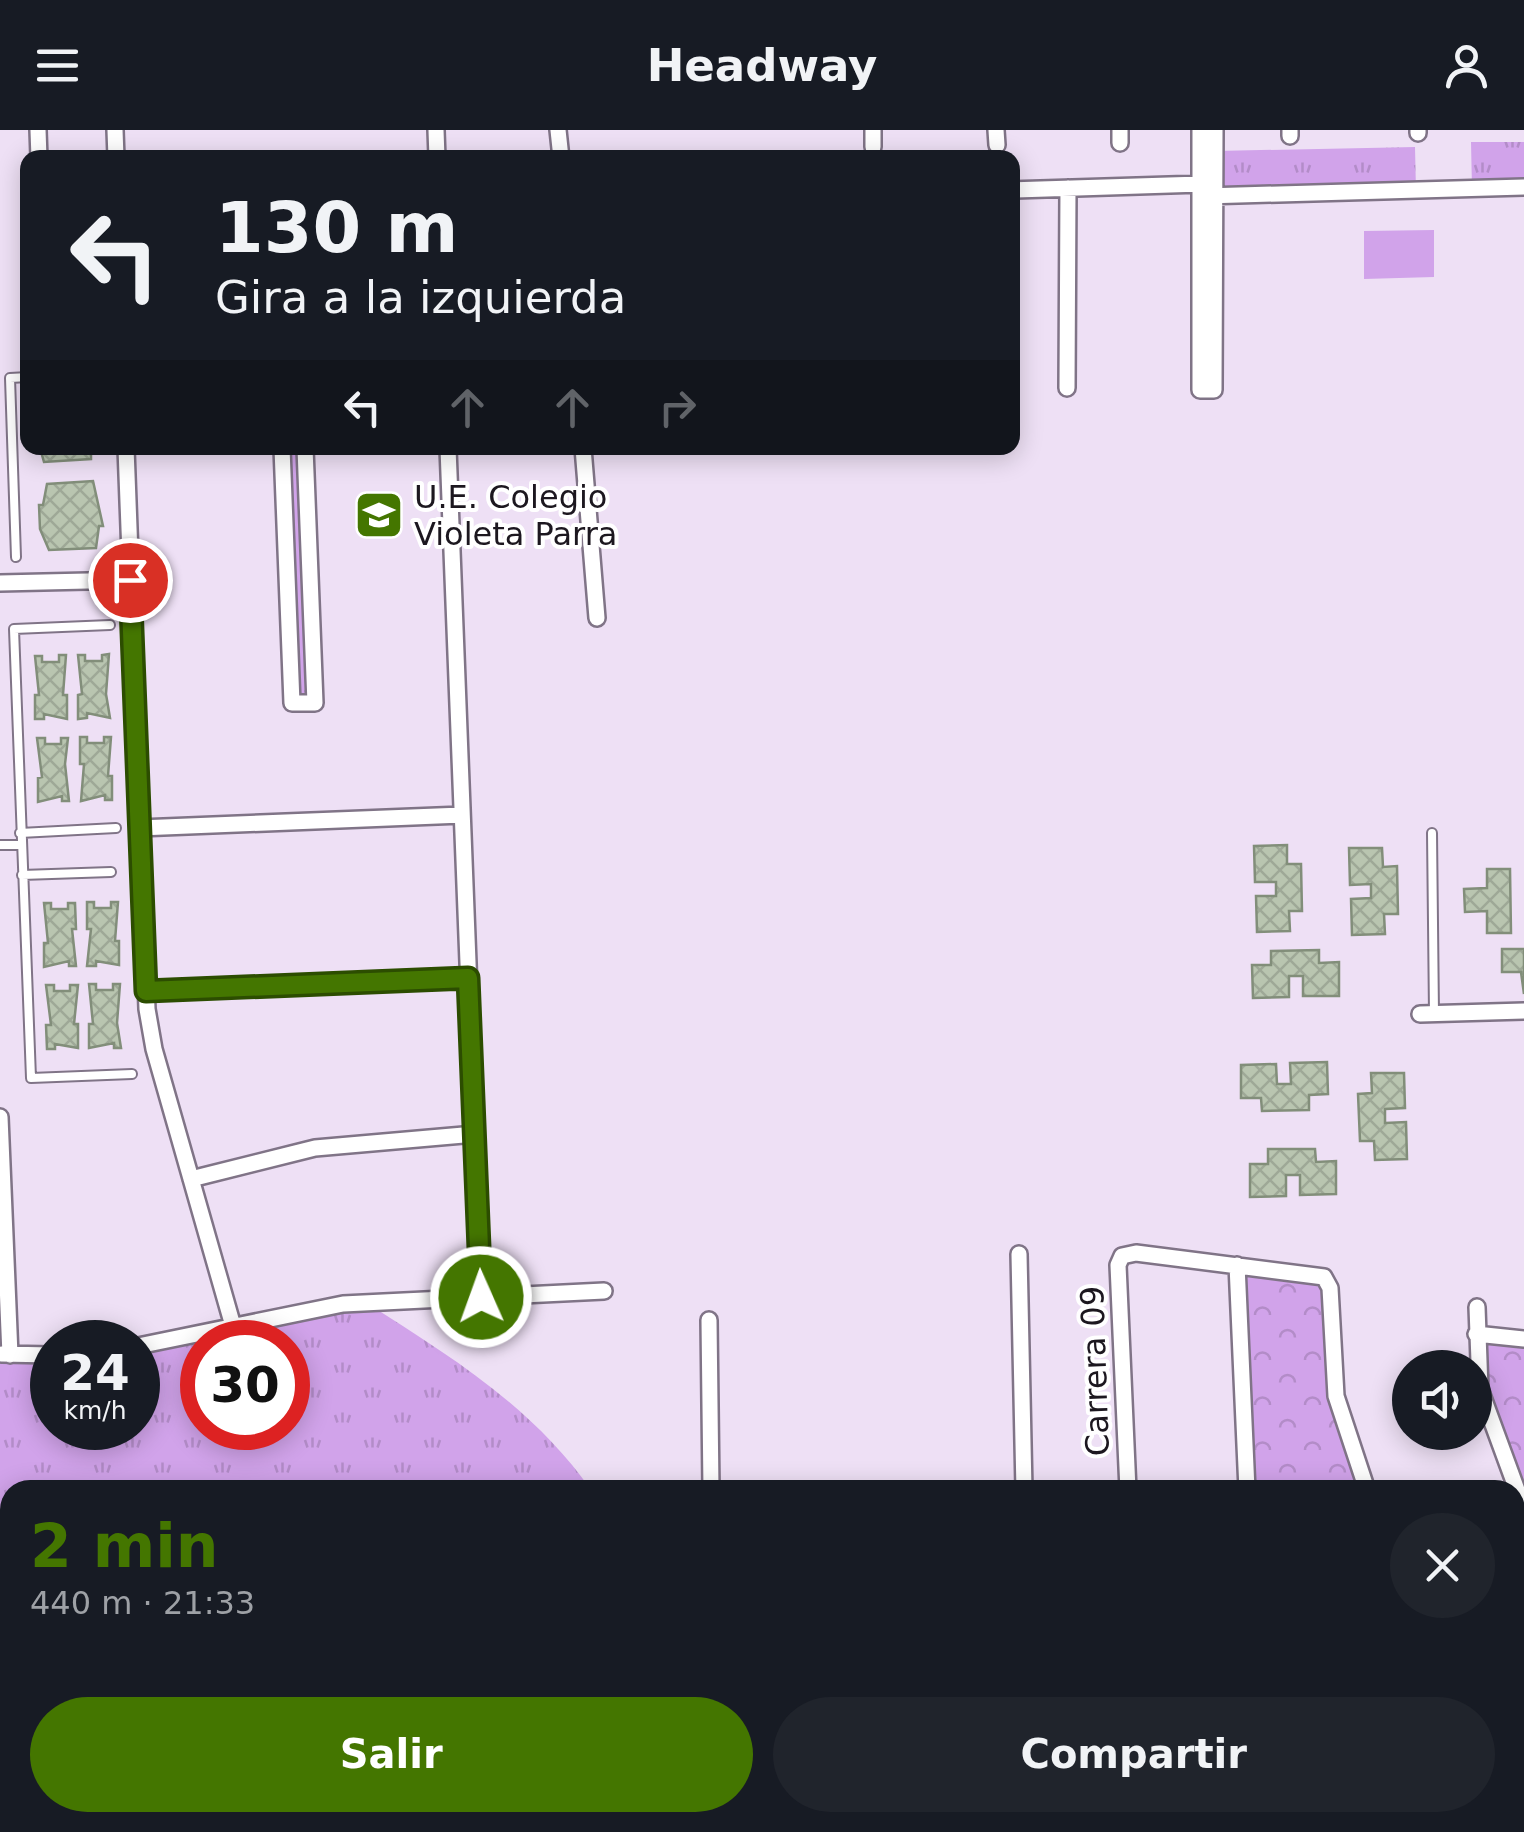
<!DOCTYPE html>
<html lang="es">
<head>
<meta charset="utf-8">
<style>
	:root { --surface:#171b24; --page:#20242c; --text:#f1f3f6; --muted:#9ea1a6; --accent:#447600 }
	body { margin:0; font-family:"DejaVu Sans",sans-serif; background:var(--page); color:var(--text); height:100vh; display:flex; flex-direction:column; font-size:38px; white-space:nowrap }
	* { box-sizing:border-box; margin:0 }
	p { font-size:32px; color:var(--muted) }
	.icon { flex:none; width:55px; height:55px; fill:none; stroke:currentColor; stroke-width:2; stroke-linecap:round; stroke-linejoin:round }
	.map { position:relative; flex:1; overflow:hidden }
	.panel { position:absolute; left:0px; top:1350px; width:1525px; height:352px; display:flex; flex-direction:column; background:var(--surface); border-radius:30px 30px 0 0; box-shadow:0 5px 25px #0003 }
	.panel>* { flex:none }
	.banner { position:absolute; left:20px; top:20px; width:1000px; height:305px; border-radius:20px; box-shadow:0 5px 25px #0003; background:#171b24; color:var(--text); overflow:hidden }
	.tools { position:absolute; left:1392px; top:1220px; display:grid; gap:20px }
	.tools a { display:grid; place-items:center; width:100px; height:100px; border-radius:50%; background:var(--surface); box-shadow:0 5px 25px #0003; font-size:50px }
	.speed { position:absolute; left:30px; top:1190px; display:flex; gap:20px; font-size:50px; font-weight:700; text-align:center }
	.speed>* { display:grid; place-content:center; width:130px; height:130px; border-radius:50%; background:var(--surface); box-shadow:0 5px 25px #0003; line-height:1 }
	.speed small { font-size:25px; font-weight:400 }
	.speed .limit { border:15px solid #d22; background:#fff; color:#111 }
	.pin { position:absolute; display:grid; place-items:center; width:85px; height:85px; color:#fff; margin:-42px; border:5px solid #fff; border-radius:50%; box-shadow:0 2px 10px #0007 }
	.me { position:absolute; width:110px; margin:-55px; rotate:358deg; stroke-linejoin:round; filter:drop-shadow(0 0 8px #0008) }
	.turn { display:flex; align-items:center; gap:35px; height:210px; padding:0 30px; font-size:45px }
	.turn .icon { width:130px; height:130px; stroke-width:2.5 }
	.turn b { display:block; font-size:70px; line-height:85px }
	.lanes { display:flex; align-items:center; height:95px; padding:0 30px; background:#0003; justify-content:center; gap:50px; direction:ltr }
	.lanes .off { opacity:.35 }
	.round { display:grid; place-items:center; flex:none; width:105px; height:105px; border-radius:52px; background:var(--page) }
	.overview { display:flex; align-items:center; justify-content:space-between; height:170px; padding:0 30px }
	h1 { font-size:60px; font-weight:600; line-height:75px; color:var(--accent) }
	.primary-button { display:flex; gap:20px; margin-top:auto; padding:20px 30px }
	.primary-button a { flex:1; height:115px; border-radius:60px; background:var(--accent); color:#fff; font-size:40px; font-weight:600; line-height:115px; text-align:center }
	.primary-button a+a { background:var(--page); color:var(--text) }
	header { display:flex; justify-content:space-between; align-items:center; height:130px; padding:0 30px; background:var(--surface); font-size:45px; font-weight:600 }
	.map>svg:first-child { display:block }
	.grass { fill:url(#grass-tufts); fill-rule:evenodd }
	.park { fill:url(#park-crowns) }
	.pitch { fill:#d1a3ea }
	.building { fill:url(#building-cross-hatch); stroke:#828e7a; stroke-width:2.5 }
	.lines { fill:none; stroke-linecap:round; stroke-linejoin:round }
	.lane-casing { stroke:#807487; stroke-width:12 }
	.street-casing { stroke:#807487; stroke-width:20 }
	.lane { stroke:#fff; stroke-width:8 }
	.street { stroke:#fff; stroke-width:15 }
	.route-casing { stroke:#2c4d00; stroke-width:25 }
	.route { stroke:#447600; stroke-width:18 }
	.labels { text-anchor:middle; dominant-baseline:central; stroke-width:8; stroke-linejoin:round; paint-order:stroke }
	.poi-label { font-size:32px; fill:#1c171f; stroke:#fff; text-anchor:start }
	.street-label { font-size:32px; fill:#1c171f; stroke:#fff }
</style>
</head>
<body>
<header><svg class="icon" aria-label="menu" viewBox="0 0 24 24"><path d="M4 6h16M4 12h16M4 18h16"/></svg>Headway<svg class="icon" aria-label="person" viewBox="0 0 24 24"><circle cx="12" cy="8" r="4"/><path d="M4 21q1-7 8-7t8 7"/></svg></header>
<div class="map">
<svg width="1524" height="1702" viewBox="0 0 1524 1702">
	<defs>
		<pattern id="grass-tufts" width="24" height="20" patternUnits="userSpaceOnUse" patternTransform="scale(2.5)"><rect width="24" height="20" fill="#d1a3ea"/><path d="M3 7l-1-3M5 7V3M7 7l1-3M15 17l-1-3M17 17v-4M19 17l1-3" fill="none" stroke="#b38cc8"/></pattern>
		<pattern id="park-crowns" width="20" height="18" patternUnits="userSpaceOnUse" patternTransform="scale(2.5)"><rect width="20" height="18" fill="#d1a3ea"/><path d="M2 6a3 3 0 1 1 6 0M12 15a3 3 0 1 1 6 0" fill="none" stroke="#b38cc8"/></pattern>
		<pattern id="building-cross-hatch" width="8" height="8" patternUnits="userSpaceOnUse" patternTransform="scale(2.5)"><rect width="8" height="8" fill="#b9c5b0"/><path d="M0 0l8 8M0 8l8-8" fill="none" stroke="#9ea897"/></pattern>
	</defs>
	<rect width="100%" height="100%" fill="#eee0f5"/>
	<path class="grass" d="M 1471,12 L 1524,12 L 1524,57 L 1472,59 Z
		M 1415,17 L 1416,61 L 1215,66 L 1215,21 Z
		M 282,318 L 305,318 L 315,573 L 292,573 Z
		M 365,1172 C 450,1226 532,1276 591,1360 L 10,1360 L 10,1692 L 701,1692 L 702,1702 L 0,1702 L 0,1224 L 52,1225 L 52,1298 L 138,1298 L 138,1216 ZM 202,1212 L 288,1212 L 288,1298 L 202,1298 Z"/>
	<path class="park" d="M 1237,1135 L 1324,1147 L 1332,1225 L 1367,1360 L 1247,1360 Z
		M 1476,1204 L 1524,1209 L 1524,1379 L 1488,1282 Z"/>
	<path class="pitch" d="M 1434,100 L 1434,147 L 1364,149 L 1364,101 Z"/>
	<path class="building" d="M 40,318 L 95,318 L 95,320 L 91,321 L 91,329 L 44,332 Z
		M 93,351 L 103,396 L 99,396 L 96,418 L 49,420 L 40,399 L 39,375 L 43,375 L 47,354 Z
		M 109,524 L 106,564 L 110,588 L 87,583 L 87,588 L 78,589 L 78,565 L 82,564 L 78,525 L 85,525 L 85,531 L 102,531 L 102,525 Z
		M 59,525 L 66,525 L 63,565 L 67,565 L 67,589 L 44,584 L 44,589 L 35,589 L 35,565 L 39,565 L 35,526 L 42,526 L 42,532 L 59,532 Z
		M 80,607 L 87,607 L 87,613 L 104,613 L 104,607 L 111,607 L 108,646 L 112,646 L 112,670 L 105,670 L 105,665 L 81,671 L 84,634 L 80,634 Z
		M 37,608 L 45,608 L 45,614 L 61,614 L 61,608 L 68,608 L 65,634 L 69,671 L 62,671 L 62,666 L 38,672 L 38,648 L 42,647 Z
		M 1287,715 L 1287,734 L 1301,734 L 1302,781 L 1289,781 L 1290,801 L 1257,802 L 1256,766 L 1276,766 L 1276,752 L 1255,752 L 1254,716 Z
		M 1349,718 L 1382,718 L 1383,737 L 1397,736 L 1398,784 L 1384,784 L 1385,804 L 1352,805 L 1351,769 L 1371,768 L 1371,754 L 1350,755 Z
		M 1487,739 L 1510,739 L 1511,803 L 1487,803 L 1487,781 L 1465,782 L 1464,759 L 1487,758 Z
		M 87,772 L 94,772 L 94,778 L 111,778 L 111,772 L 118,772 L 115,811 L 119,811 L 119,835 L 96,831 L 96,836 L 87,836 L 91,799 L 87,799 Z
		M 44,773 L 51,773 L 51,779 L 68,779 L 68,773 L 75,773 L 76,799 L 72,799 L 76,836 L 69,836 L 69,831 L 44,837 L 44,813 L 48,813 Z
		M 1502,819 L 1524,819 L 1524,864 L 1521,842 L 1502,842 Z
		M 1319,820 L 1319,833 L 1339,832 L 1339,866 L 1303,866 L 1303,846 L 1289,846 L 1289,867 L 1253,868 L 1252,835 L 1271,835 L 1271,821 Z
		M 89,854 L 96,854 L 96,860 L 113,860 L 113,854 L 120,854 L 117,893 L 121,918 L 114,918 L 114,913 L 89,918 L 89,894 L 93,894 Z
		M 46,855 L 54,855 L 54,861 L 70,861 L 70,855 L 78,855 L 74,894 L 78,894 L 78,918 L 55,914 L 55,919 L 47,919 L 46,895 L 51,895 Z
		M 1327,932 L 1328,964 L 1309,965 L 1309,980 L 1262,981 L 1261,968 L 1241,968 L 1241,935 L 1276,934 L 1277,954 L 1291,954 L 1290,933 Z
		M 1371,943 L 1404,943 L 1405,978 L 1385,979 L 1385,993 L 1406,992 L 1407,1029 L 1375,1030 L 1374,1011 L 1360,1011 L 1358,964 L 1372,963 Z
		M 1268,1019 L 1315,1019 L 1316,1032 L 1336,1031 L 1336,1064 L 1300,1065 L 1300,1045 L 1286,1045 L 1286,1066 L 1250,1067 L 1250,1034 L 1268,1034 Z"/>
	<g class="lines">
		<g class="lane-casing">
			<path id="lane" d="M 16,427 L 10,248 L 28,247
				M 110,495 L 14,499 L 31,948 L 132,944
				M 20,703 L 116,698
				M 1432,703 L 1434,884
				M 0,715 L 21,715
				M 22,745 L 111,742"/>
		</g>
		<g class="street-casing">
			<path id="street" d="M 38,0 L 39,28
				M 115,0 L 116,28
				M 436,0 L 437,28
				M 558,0 L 561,28
				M 873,0 L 873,17
				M 996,0 L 997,15
				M 1120,0 L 1120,13
				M 1200,0 L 1200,260 L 1214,260 L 1215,0
				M 1290,0 L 1290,6
				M 1418,0 L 1418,3
				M 1012,60 L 1201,54
				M 1205,66 L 1524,57
				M 1067,258 L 1068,58
				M 126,318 L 147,879 L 154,919 L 233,1196
				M 282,318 L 292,573 L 315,573 L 305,318
				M 448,318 L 481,1167
				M 583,318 L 597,488
				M 0,453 L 131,450
				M 139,698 L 462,685
				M 146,861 L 468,848
				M 1420,884 L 1524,881
				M 0,987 L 10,1225
				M 191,1049 L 315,1018 L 475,1004
				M 1019,1124 L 1024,1360
				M 1237,1135 L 1247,1360
				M 1477,1177 L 1480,1259 L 1524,1379
				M 709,1190 L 711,1360
				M 1476,1204 L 1524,1209
				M 138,1216 L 343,1174 L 604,1161
				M 2,1224 L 52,1225
				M 1128,1360 L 1118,1135 L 1122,1126 L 1136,1123 L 1324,1147 L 1330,1158 L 1336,1266 L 1367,1360
				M 1515,1397 L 1524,1394
				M 1515,1515 L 1524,1513
				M 1515,1648 L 1524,1645
				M 713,1692 L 713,1702
				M 1029,1692 L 1029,1702
				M 1142,1692 L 1142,1702
				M 1251,1692 L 1251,1702"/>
		</g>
		<use href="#lane" class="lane"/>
		<use href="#street" class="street"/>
	</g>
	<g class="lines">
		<g class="route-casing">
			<path id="route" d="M 130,450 L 146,861 L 468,848 L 481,1167"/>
		</g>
		<use href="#route" class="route"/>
	</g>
	<defs>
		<g id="school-square" transform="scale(2.5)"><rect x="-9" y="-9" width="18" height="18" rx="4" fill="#447600" stroke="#fff"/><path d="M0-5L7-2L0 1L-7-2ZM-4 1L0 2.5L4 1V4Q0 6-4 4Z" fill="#fff"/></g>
	</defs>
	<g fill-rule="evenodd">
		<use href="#school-square" x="379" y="385"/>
	</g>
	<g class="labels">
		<g class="poi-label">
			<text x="414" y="367">U.E. Colegio<tspan x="414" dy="37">Violeta Parra</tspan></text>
		</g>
		<g class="street-label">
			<text transform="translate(1095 1241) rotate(-92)">Carrera 09</text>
		</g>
	</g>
</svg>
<div class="tools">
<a><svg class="icon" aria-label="sound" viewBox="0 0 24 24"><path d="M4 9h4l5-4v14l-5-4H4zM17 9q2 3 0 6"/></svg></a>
</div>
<div class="speed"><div>24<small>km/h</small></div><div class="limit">30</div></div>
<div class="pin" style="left:130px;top:450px;background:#d93025"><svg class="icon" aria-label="arrive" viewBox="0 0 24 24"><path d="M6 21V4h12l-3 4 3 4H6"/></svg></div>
<svg class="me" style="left:481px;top:1167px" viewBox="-20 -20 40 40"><circle r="17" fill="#447600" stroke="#fff" stroke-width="3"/><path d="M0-11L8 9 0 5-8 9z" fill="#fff"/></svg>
<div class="banner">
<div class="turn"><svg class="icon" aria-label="left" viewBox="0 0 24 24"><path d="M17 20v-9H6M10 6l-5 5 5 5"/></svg><div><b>130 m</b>Gira a la izquierda</div></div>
<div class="lanes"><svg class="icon" aria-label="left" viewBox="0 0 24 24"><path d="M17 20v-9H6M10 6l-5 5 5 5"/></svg><svg class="icon off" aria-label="ahead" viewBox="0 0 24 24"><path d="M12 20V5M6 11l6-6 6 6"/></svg><svg class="icon off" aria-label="ahead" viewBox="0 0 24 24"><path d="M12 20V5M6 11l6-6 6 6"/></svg><svg class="icon off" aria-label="right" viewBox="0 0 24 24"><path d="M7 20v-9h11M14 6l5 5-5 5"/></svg></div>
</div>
<section class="panel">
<div class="overview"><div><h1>2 min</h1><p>440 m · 21:33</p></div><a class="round"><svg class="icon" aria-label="close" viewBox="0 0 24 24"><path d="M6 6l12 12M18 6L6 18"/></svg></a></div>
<div class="primary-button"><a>Salir</a><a>Compartir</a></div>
</section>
</div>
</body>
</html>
